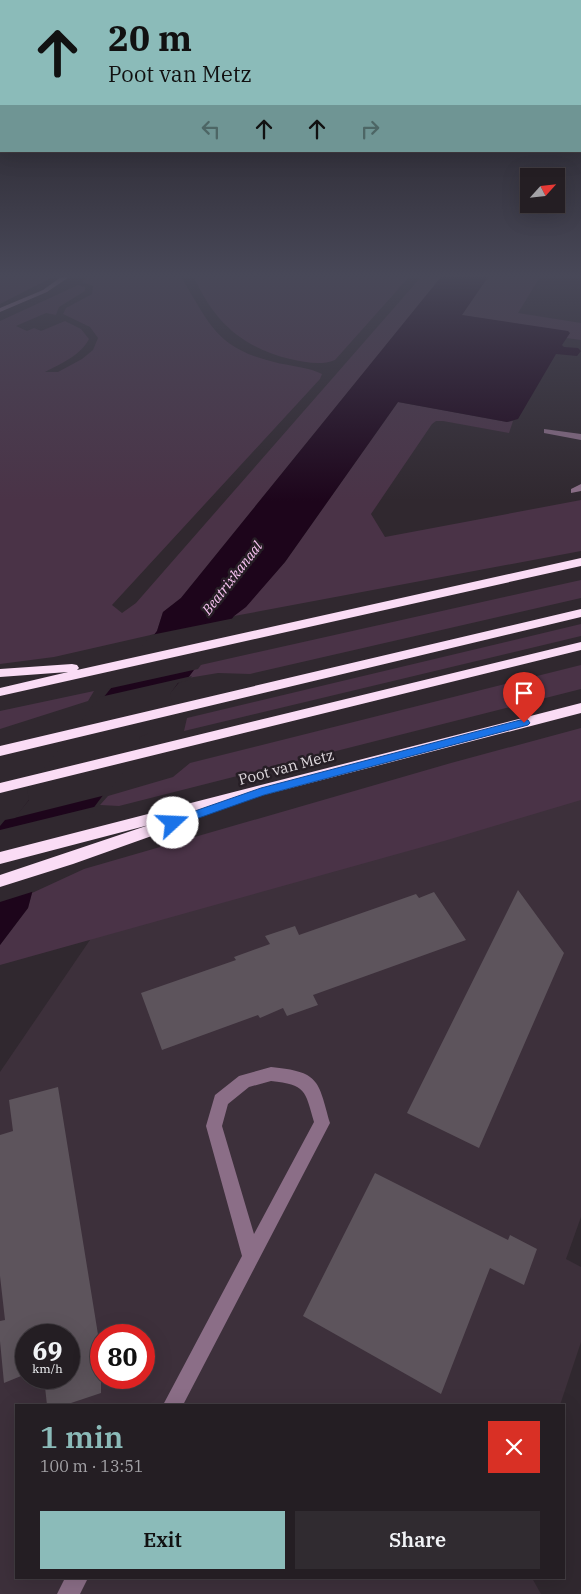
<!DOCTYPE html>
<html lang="en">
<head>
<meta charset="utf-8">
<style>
	:root { --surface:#241e23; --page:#302b30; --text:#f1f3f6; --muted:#a3a2a6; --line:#413c41; --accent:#8bbbb9 }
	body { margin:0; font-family:"IBM Plex Serif",serif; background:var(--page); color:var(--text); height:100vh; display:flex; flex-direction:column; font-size:19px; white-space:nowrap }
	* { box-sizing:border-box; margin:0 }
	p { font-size:16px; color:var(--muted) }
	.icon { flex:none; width:28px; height:28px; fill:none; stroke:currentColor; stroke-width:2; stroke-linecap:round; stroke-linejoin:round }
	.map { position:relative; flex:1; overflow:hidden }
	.details { position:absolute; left:15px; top:1404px; width:550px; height:175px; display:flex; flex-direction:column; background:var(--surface); border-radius:0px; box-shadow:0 5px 20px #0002,0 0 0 1px var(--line) }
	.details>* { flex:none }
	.banner { position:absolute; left:0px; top:0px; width:581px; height:152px; box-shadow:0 5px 20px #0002,0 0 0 1px var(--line); background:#8bbbb9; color:#111; overflow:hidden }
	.needle { width:32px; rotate:63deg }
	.fabs { position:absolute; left:520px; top:168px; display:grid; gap:10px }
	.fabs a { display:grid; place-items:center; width:45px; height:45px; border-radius:0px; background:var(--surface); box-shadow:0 5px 20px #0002,0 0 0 1px var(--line); font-size:25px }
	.speed { position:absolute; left:15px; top:1324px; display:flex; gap:10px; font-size:25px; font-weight:700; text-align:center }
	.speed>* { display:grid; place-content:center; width:65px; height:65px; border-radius:50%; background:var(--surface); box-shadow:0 5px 20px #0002,0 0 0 1px var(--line); line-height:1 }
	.speed small { font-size:12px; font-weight:400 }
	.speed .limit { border:8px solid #d22; background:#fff; color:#111 }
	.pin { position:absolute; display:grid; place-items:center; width:42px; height:42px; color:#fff; margin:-51px -21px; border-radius:50% 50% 50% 0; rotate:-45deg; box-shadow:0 0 5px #0007 }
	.pin .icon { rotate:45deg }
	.me { position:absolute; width:55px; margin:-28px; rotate:70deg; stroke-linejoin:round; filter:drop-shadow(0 0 4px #0008) }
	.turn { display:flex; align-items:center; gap:18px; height:105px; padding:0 25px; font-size:22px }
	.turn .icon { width:65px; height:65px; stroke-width:2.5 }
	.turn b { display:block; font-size:35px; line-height:42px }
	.lanes { display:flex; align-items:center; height:48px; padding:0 25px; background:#0003; justify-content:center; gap:25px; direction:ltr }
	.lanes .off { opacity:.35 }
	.round { display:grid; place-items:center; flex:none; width:52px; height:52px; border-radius:0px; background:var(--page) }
	.summary { display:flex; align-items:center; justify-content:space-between; height:85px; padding:0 25px }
	h1 { font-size:30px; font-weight:600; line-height:38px; color:var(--accent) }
	.action { display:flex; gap:10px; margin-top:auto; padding:10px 25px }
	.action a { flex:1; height:58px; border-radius:0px; background:var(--accent); color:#111; font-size:20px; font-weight:600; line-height:58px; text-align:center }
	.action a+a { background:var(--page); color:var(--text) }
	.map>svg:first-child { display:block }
	.built { fill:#3d303b; fill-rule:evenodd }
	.green { fill:#4a3347 }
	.water { fill:#1d051b }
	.pier { fill:#30282f }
	.building { fill:#5d545c }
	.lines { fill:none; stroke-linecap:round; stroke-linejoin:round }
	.minor { fill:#8b6e87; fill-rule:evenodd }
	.highway { fill:#fadcf5; fill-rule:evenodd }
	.route { fill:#1a73e8; stroke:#114b97 }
	.labels { text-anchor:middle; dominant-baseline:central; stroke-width:5; stroke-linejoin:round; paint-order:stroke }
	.far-water-label { font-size:14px; font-style:italic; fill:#fac4f3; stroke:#261e25 }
	.street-label { font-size:15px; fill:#e0dadf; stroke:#261e25 }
</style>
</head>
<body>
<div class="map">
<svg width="581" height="1594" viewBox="0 0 581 1594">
	<rect width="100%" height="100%" fill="#30282f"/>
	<path class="built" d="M 581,775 L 581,1217 L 566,1259 L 581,1267 L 581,1342 L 560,1405 L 16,1405 L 16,1578 L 532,1578 L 541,1594 L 0,1594 L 0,1072 L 94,934 ZM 26,1335 L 69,1335 L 69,1378 L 26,1378 ZM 101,1335 L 144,1335 L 144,1378 L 101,1378 Z"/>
	<path class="green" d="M 0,277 L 53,277 L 0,304 Z
		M 88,277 L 181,277 C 210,324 216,348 274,362 C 289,366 309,367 322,374 L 320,379 L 112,605 L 122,613 L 136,603 L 421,277 L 441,277 L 181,598 L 163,612 L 157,631 L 155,634 L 54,657 L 0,664 L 0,321 L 78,285 L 85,287 L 85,291 L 59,307 L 56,315 L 46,313 L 16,326 L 27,331 L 34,328 L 41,331 L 65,321 L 81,329 L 89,339 C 80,356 62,363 45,372 L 58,372 L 82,359 L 93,350 L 98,338 L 90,327 L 63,314 L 66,308 L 92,294 L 93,286 L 82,282 Z
		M 194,277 L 409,277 L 335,360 C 320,366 305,362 290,359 C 242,347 214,322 194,277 Z
		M 488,277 L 540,277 L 518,313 L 581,323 L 581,340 L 566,338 L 570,333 L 461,315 Z
		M 398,402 L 507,422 L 513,421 L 509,433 L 443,421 L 436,421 L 432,424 L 371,514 L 385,537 L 581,500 L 581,551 L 234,616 L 246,606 L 285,562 Z
		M 581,580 L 581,598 L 250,674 L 218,673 L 188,678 L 196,666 Z
		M 581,624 L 581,636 L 184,731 L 187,718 Z
		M 581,665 L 581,689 L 119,806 L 100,805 L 108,796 L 173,777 L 190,763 Z
		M 94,691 L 88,701 L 0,729 L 0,711 Z
		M 581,728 L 581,800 L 444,841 L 0,965 L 0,945 L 28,908 L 32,893 L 84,869 L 451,763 Z"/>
	<path class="water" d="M 441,277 L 488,277 L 462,315 L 568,331 L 570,333 L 562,345 L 564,347 L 578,348 L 581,351 L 577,356 L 556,354 L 518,419 L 507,422 L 398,402 L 285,562 L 246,607 L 234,616 L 188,678 L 181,680 L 135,735 L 139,747 L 33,889 L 28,908 L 0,945 L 0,826 L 5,820 L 15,818 L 68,750 L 66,744 L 157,631 L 163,612 L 181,598 Z"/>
	<path class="pier" d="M 235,618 L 198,669 L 107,689 L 151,635 Z
		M 192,676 L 189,680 L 178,683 L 170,694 L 173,703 L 147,734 L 139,737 L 142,748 L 106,795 L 14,818 L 29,800 L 27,789 L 58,751 L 66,749 L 64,743 L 100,697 Z
		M 98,806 L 35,891 L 0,902 L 0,830 Z"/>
	<path class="building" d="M 518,890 L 564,953 L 479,1148 L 407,1113 Z
		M 434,892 L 466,940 L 313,995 L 318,1005 L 287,1016 L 283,1008 L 260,1018 L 258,1015 L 162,1050 L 141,993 L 236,960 L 234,957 L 270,944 L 265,936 L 295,926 L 299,935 L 416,894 L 419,898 Z
		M 58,1087 L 101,1353 L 101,1393 L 65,1405 L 47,1405 L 44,1378 L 69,1378 L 69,1335 L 26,1335 L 26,1374 L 4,1383 L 0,1341 L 0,1321 L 5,1320 L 0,1276 L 0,1135 L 13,1131 L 9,1100 Z
		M 375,1173 L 508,1240 L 510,1235 L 537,1249 L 524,1285 L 490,1268 L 441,1394 L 303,1316 Z"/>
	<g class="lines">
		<path class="minor" d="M 61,277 L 69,277 L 47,292 L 0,312 L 0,308 L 43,290 Z
			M 544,429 L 581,434 L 581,440 L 544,433 Z
			M 581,484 L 581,491 L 571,493 L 571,489 Z
			M 271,1067 C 319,1072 318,1079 330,1123 L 183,1405 L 163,1405 L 242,1256 L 206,1126 L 215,1095 L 239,1076 ZM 271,1081 C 306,1085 305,1090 314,1122 L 254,1234 L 222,1126 L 228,1104 L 249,1087 Z
			M 65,1578 L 88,1578 L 80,1594 L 57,1594 Z"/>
		<path class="highway" d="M 581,558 L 581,566 L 0,696 L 0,688 L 68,672 L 0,677 L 0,669 L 72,664 L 77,665 L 79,668 L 77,670 Z
			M 581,609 L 581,617 L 0,756 L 0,746 Z
			M 581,642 L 581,650 L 0,793 L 0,783 Z
			M 581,703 L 581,713 L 175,818 L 180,823 L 177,827 L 73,864 L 0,887 L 0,875 L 149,825 L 0,864 L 0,852 Z"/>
	</g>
	<linearGradient id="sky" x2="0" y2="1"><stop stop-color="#1a161a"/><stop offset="0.55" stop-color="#484858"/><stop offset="1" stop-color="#484858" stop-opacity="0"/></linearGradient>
	<rect width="581" height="501" fill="url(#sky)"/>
	<path class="route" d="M 524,719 L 528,720 L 530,723 L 528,725 L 264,795 L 173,827 L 167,823 L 169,820 L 261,788 Z"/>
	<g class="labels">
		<g class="far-water-label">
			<text transform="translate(232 578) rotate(-52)">Beatrixkanaal</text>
		</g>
		<g class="street-label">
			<text transform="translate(286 767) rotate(-15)">Poot van Metz</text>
		</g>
	</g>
</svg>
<div class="fabs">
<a><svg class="needle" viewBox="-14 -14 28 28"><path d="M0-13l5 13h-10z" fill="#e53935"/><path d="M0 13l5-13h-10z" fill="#a3a2a6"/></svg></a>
</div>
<div class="speed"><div>69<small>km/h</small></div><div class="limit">80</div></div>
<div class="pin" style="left:524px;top:723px;background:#d93025"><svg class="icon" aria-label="arrive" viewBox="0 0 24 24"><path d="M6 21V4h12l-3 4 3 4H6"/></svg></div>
<svg class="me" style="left:173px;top:823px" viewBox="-20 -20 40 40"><circle r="19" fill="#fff"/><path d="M0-13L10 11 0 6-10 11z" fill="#1a73e8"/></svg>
<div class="banner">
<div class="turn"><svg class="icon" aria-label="ahead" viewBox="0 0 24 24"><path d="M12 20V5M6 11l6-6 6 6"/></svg><div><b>20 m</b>Poot van Metz</div></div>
<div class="lanes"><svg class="icon off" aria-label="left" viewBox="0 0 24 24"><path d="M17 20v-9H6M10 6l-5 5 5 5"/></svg><svg class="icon" aria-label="ahead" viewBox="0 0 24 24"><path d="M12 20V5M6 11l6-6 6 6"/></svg><svg class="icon" aria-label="ahead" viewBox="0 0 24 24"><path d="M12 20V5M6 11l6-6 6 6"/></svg><svg class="icon off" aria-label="right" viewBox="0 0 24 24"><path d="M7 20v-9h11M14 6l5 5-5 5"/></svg></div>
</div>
<section class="details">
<div class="summary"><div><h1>1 min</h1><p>100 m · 13:51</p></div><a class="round" style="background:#d93025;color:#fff"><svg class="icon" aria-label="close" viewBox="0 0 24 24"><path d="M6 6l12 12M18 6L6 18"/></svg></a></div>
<div class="action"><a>Exit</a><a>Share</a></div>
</section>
</div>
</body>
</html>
